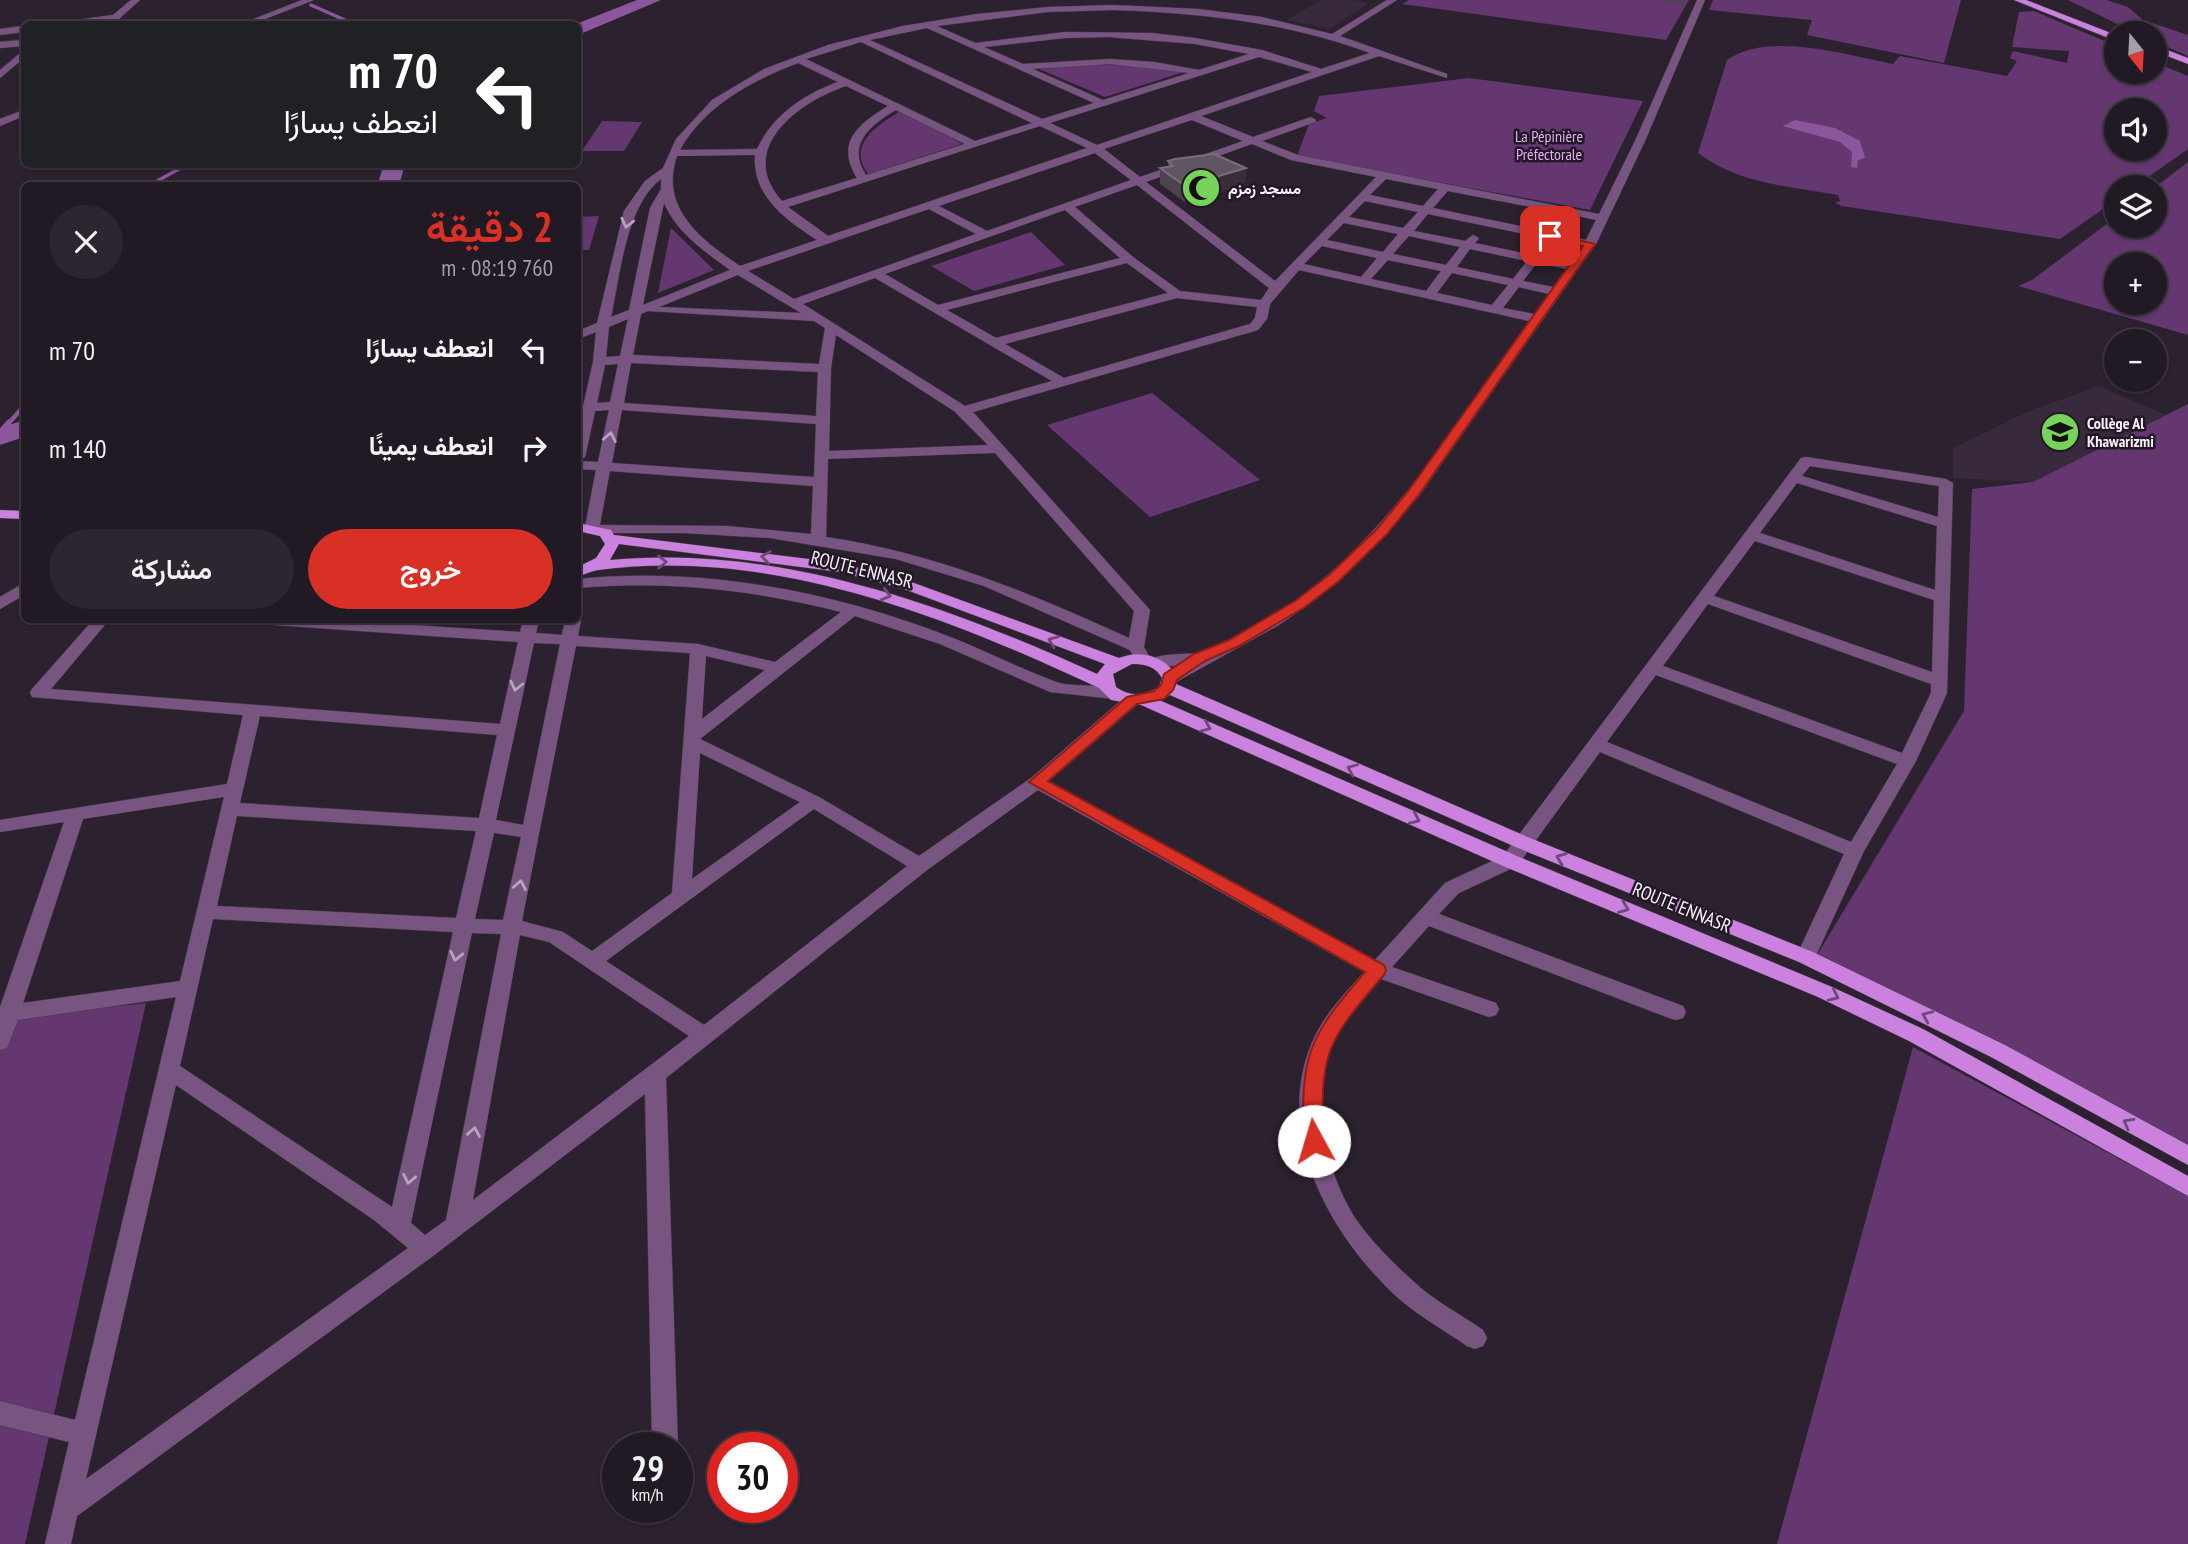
<!DOCTYPE html>
<html lang="ar">
<head>
<meta charset="utf-8">
<style>
	:root { --surface:#211923; --page:#2d2630; --text:#f1f3f6; --muted:#a2a0a6; --line:#3e3841; --accent:#d93025 }
	body { margin:0; font-family:"PT Sans Narrow",Vazirmatn,sans-serif; background:var(--page); color:var(--text); direction:rtl; height:100vh; display:flex; flex-direction:column; font-size:26px; white-space:nowrap }
	* { box-sizing:border-box; margin:0 }
	p { font-size:23px; color:var(--muted) }
	.icon { flex:none; width:38px; height:38px; fill:none; stroke:currentColor; stroke-width:2; stroke-linecap:round; stroke-linejoin:round }
	.map { position:relative; flex:1; overflow:hidden; direction:ltr }
	.panel { position:absolute; left:21px; top:182px; width:560px; height:441px; display:flex; flex-direction:column; background:var(--surface); border-radius:10px; box-shadow:0 2px 5px #0004,0 0 0 2px var(--line); direction:rtl }
	.panel>* { flex:none }
	.top-card { position:absolute; left:21px; top:21px; width:560px; height:147px; border-radius:10px; box-shadow:0 2px 5px #0004,0 0 0 2px var(--line); direction:rtl; background:#202124; color:#fff; overflow:hidden }
	.needle { width:46px; rotate:162deg }
	.controls { position:absolute; left:2104px; top:21px; display:grid; gap:14px }
	.controls a { display:grid; place-items:center; width:63px; height:63px; border-radius:50%; background:var(--surface); box-shadow:0 2px 5px #0004,0 0 0 2px var(--line); font-size:35px }
	.speed { position:absolute; left:602px; top:1432px; display:flex; gap:14px; font-size:35px; font-weight:700; text-align:center }
	.speed>* { display:grid; place-content:center; width:91px; height:91px; border-radius:50%; background:var(--surface); box-shadow:0 2px 5px #0004,0 0 0 2px var(--line); line-height:1 }
	.speed small { font-size:18px; font-weight:400 }
	.speed .limit { border:10px solid #d22; background:#fff; color:#111 }
	.pin { position:absolute; display:grid; place-items:center; width:60px; height:60px; color:#fff; margin:-30px; border-radius:14px; box-shadow:0 4px 10px #0006 }
	.me { position:absolute; width:77px; margin:-38px; rotate:354deg; stroke-linejoin:round; filter:drop-shadow(0 0 5px #0008) }
	.turn { display:flex; align-items:center; gap:24px; height:147px; padding:0 28px; font-size:32px }
	.turn .icon { width:91px; height:91px; stroke-width:2.5 }
	.turn b { display:block; font-size:49px; line-height:60px }
	.round { display:grid; place-items:center; flex:none; width:74px; height:74px; border-radius:37px; background:var(--page) }
	.summary { display:flex; align-items:center; justify-content:space-between; height:119px; padding:0 28px }
	h1 { font-size:42px; font-weight:600; line-height:52px; color:var(--accent) }
	.button { display:flex; gap:14px; margin-top:auto; padding:14px 28px }
	.button a { flex:1; height:80px; border-radius:42px; background:var(--accent); color:#fff; font-size:28px; font-weight:600; line-height:80px; text-align:center }
	.button a+a { background:var(--page); color:var(--text) }
	ul { padding:0; list-style:none }
	li { display:flex; align-items:center; gap:21px; height:98px; padding:0 28px }
	li div { flex:1 }
	li b { display:block; font-size:26px }
	li em { font-style:normal }
	.map>svg:first-child { display:block }
	.built { fill:#38293c }
	.green { fill:#643771; fill-rule:evenodd }
	.water { fill:#8b579a }
	.lines { fill:none; stroke-linecap:round; stroke-linejoin:round }
	.stream-far2 { stroke:#8b579a; stroke-width:3.5 }
	.stream-far1 { stroke:#8b579a; stroke-width:4.5 }
	.stream { stroke:#8b579a; stroke-width:5 }
	.river { fill:#8b579a; fill-rule:evenodd }
	.minor-casing { stroke:#493e4c; stroke-width:1 }
	.major-casing { stroke:#493e4c; stroke-width:1 }
	.minor { fill:#785581; fill-rule:evenodd }
	.major { fill:#ca82de; fill-rule:evenodd }
	.wall { fill:#4e4251 }
	.shaded-wall { fill:#392d3c }
	.building { fill:#605563; stroke:#786e7b; stroke-width:2 }
	.oneway { stroke:#b8a4be }
	.oneway2 { stroke:#6e4878 }
	.route { fill:#d93025; stroke:#8d1f18; stroke-width:2 }
	.labels { text-anchor:middle; dominant-baseline:central; stroke-width:5; stroke-linejoin:round; paint-order:stroke }
	.far-park-label { font-size:16px; fill:#e6adf6; stroke:#221825 }
	.far-poi-label { font-size:16px; font-weight:bold; fill:#f9f2fb; stroke:#221825; text-anchor:start }
	.street-label { font-size:19px; fill:#f9f2fb; stroke:#221825 }
</style>
</head>
<body>
<div class="map">
<svg width="2188" height="1544" viewBox="0 0 2188 1544">
	<rect width="100%" height="100%" fill="#2c212f"/>
	<path class="built" d="M 1321,0 L 1352,0 L 1369,3 L 1329,29 L 1287,20 Z
		M 2099,386 L 2166,415 L 2033,482 L 1953,478 L 1953,448 L 2024,413 Z"/>
	<path class="green" d="M 1409,0 L 1689,0 L 1666,40 L 1402,4 Z
		M 1713,0 L 1961,0 L 1944,63 L 1807,35 L 1812,20 L 1709,10 Z
		M 2068,0 L 2107,0 L 2128,7 L 2143,20 L 2188,35 L 2188,56 L 2154,41 L 2154,33 L 2136,33 Z
		M 2034,11 L 2116,46 L 2116,72 L 2154,72 L 2154,62 L 2188,76 L 2188,149 L 2134,187 L 2116,187 L 2116,200 L 2060,239 L 1842,206 L 1835,203 L 1840,201 L 1838,195 C 1789,186 1739,184 1698,153 L 1727,60 C 1769,31 1846,55 1893,64 L 1900,56 L 2007,76 L 2017,61 L 2010,58 L 2013,51 L 2067,63 L 2069,51 L 2012,47 L 2019,12 ZM 2116,110 L 2154,110 L 2154,149 L 2116,149 Z
		M 1093,64 L 1133,65 L 1184,72 L 1105,97 L 1039,69 Z
		M 1469,78 L 1643,101 L 1590,210 L 1297,156 L 1309,124 L 1327,118 L 1314,111 L 1319,96 Z
		M 904,109 L 962,144 L 868,174 C 845,143 881,123 904,109 Z
		M 602,121 L 642,122 L 624,151 L 582,151 Z
		M 2188,162 L 2188,335 L 2018,286 L 2032,280 L 2116,217 L 2116,226 L 2154,226 L 2154,188 ZM 2116,264 L 2154,264 L 2154,303 L 2116,303 Z
		M 599,216 L 589,250 L 578,250 L 578,217 Z
		M 671,228 L 714,270 L 658,293 Z
		M 1031,232 L 1065,265 L 974,291 L 931,266 Z
		M 1152,393 L 1260,480 L 1150,517 L 1047,425 Z
		M 2188,404 L 2188,1154 L 1817,955 L 1964,711 L 1972,489 L 2033,482 Z
		M 146,1003 L 25,1544 L 0,1544 L 0,1019 Z
		M 1913,1047 L 2188,1196 L 2188,1544 L 1777,1544 Z"/>
	<path class="water" d="M 1795,120 L 1835,128 L 1860,141 L 1865,158 L 1858,160 L 1857,168 L 1851,167 L 1852,152 L 1840,142 L 1783,126 Z"/>
	<g class="lines">
		<path class="stream-far2" d="M 311,5 L 354,24
			M 148,186 L 188,164"/>
		<path class="stream-far1" d="M 8,424 L 24,406"/>
		<path class="stream" d="M 0,432 L 9,422"/>
		<path class="river" d="M 637,0 L 661,0 L 578,35 L 576,24 Z
			M 384,164 L 405,164 L 399,186 L 377,186 Z
			M 24,420 L 24,437 L 0,445 L 0,428 Z"/>
		<g class="minor-casing">
			<path id="minor" d="M 131,0 L 140,0 L 119,19 L 72,24 L 48,24 L 113,15 Z
				M 302,0 L 314,0 L 252,24 L 241,24 Z
				M 1387,0 L 1397,0 L 1340,36 L 1447,74 L 1447,78 L 1379,56 L 1201,116 L 1253,137 L 1311,117 L 1316,120 L 1315,122 L 1262,141 L 1298,155 L 1599,214 L 1635,141 L 1697,0 L 1705,0 L 1645,141 L 1596,244 L 1419,496 L 1371,550 L 1318,598 L 1279,625 L 1176,682 L 1170,683 L 1162,678 L 1179,665 L 1155,668 L 1147,663 C 1156,652 1184,655 1198,653 C 1215,651 1275,615 1291,604 C 1393,531 1458,421 1529,321 L 1299,270 L 1270,304 L 1267,319 L 1258,330 L 973,412 L 1150,610 L 1144,647 L 1149,656 L 1141,661 L 1135,660 L 1130,650 L 984,586 L 896,559 L 770,538 L 684,533 L 598,533 L 585,527 L 596,470 L 578,469 L 578,429 L 593,362 L 596,332 L 578,339 L 578,331 L 597,323 L 624,211 L 645,181 L 663,168 L 676,139 L 712,100 L 764,69 L 828,45 L 903,26 L 977,14 L 1048,7 L 1113,5 L 1198,9 L 1262,17 L 1332,34 ZM 1113,10 C 1202,13 1286,22 1370,53 L 1321,69 L 1262,50 L 1195,38 L 1152,33 L 1065,32 L 975,43 L 937,26 L 1048,12 ZM 927,28 L 1094,103 L 1042,119 L 870,40 ZM 1108,37 L 1195,44 L 1249,54 L 1199,70 L 1154,62 L 1110,59 L 1023,64 L 984,47 L 1065,38 ZM 861,42 L 1032,123 L 975,141 L 806,59 ZM 1259,57 L 1312,72 L 1097,145 L 1050,123 ZM 798,63 L 838,82 C 804,94 773,115 757,149 L 680,150 C 704,106 753,80 798,63 ZM 1110,64 L 1189,73 L 1103,100 L 1033,69 ZM 846,86 L 888,106 C 858,124 835,143 857,178 L 782,201 C 735,149 798,102 846,86 ZM 896,110 L 965,144 L 866,175 C 846,145 870,125 896,110 ZM 1192,120 L 1243,141 L 1140,177 L 1104,149 ZM 1040,126 L 1087,148 L 828,236 L 788,207 ZM 1252,144 L 1291,160 L 1376,177 L 1275,281 L 1146,182 ZM 1095,153 L 1131,180 L 987,231 L 939,206 ZM 755,155 C 752,196 786,220 817,240 L 740,266 C 701,240 659,208 677,156 ZM 661,179 L 661,189 L 650,208 L 629,310 L 611,317 C 620,276 626,205 661,179 ZM 1386,179 L 1438,189 L 1423,206 L 1370,195 ZM 1137,185 L 1269,288 L 1261,300 L 1180,291 L 1133,257 L 1075,207 ZM 1448,191 L 1563,213 L 1549,232 L 1433,208 ZM 1365,201 L 1418,212 L 1403,228 L 1349,217 ZM 664,203 C 677,233 704,251 730,270 L 643,305 ZM 929,209 L 976,234 L 794,299 L 748,271 ZM 1065,210 L 1120,258 L 938,305 L 885,274 ZM 1428,214 L 1544,238 L 1532,255 L 1475,243 L 1479,238 L 1473,235 L 1465,241 L 1414,231 ZM 1573,215 L 1596,220 L 1586,240 L 1559,234 ZM 1344,223 L 1398,234 L 1383,252 L 1327,240 ZM 1409,236 L 1460,247 L 1446,265 L 1393,254 ZM 1554,240 L 1583,246 L 1571,263 L 1542,257 ZM 1322,246 L 1377,258 L 1361,277 L 1304,264 ZM 1470,249 L 1527,261 L 1513,279 L 1457,267 ZM 1388,260 L 1441,271 L 1426,291 L 1371,279 ZM 1127,263 L 1168,293 L 996,338 L 947,310 ZM 1537,263 L 1567,269 L 1553,287 L 1523,281 ZM 1452,273 L 1508,285 L 1492,305 L 1437,293 ZM 738,275 L 801,313 L 659,307 ZM 875,278 L 1052,381 L 965,406 L 803,304 ZM 1519,287 L 1549,294 L 1534,314 L 1503,308 ZM 1177,298 L 1257,307 L 1255,318 L 1250,324 L 1064,378 L 1005,344 ZM 648,311 L 814,321 L 825,328 L 819,364 L 633,355 L 641,314 ZM 628,319 L 620,356 L 606,357 L 609,327 ZM 836,335 L 954,411 L 988,445 L 829,451 L 831,368 ZM 631,363 L 818,372 L 816,416 L 624,403 ZM 618,364 L 610,402 L 597,403 L 605,365 ZM 609,410 L 598,462 L 579,461 L 585,457 L 595,411 ZM 622,410 L 816,424 L 814,477 L 612,463 ZM 995,453 L 1134,611 L 1129,638 C 1027,592 938,554 826,537 L 828,459 ZM 610,471 L 813,486 L 811,534 L 727,526 L 600,525 Z
				M 24,26 L 24,32 L 0,35 L 0,29 Z
				M 24,40 L 24,46 L 0,48 L 0,42 Z
				M 24,50 L 24,58 L 0,78 L 0,70 Z
				M 24,110 L 24,116 L 0,126 L 0,119 Z
				M 1806,457 L 1946,479 L 1953,483 L 1947,693 L 1916,761 L 1864,851 L 1813,962 L 1799,962 L 1796,957 L 1844,854 L 1600,752 L 1517,866 L 1459,893 L 1439,914 L 1683,1006 L 1686,1012 L 1683,1018 L 1676,1020 L 1669,1018 L 1429,926 L 1392,967 L 1496,1003 L 1499,1009 L 1496,1015 L 1489,1017 L 1381,979 C 1363,1000 1341,1022 1331,1048 C 1311,1102 1325,1170 1355,1218 C 1371,1241 1392,1262 1413,1281 C 1433,1300 1460,1314 1483,1330 L 1487,1338 L 1483,1346 L 1475,1349 L 1467,1346 C 1444,1330 1417,1315 1397,1297 C 1331,1236 1274,1136 1311,1045 C 1322,1017 1344,994 1364,972 L 1038,790 L 927,870 L 666,1078 L 678,1447 L 677,1448 L 652,1447 L 645,1094 L 433,1256 L 77,1516 L 71,1544 L 45,1544 L 69,1442 L 0,1425 L 0,1401 L 75,1420 L 176,997 L 18,1020 L 7,1048 L 0,1050 L 0,1007 L 64,822 L 0,832 L 0,820 L 227,784 L 243,715 L 32,697 L 30,693 L 32,689 L 93,620 L 109,620 L 51,689 L 500,724 L 518,642 L 274,625 L 266,620 L 336,620 L 520,632 L 523,620 L 539,620 L 536,633 L 562,635 L 565,620 L 578,620 L 578,616 L 581,620 L 578,636 L 698,644 L 775,662 L 841,612 C 756,590 666,580 578,588 L 578,579 C 704,566 835,592 953,638 C 988,652 1021,669 1056,682 C 1072,688 1112,682 1122,694 L 1114,699 L 1050,692 L 940,644 L 855,616 L 700,739 L 819,797 L 919,856 L 1031,778 L 1126,696 L 1138,696 L 1140,700 L 1138,704 L 1049,781 L 1375,960 L 1445,883 L 1503,856 L 1801,458 ZM 1810,466 L 1939,486 L 1938,517 L 1802,476 ZM 1797,483 L 1937,526 L 1935,590 L 1760,533 ZM 1755,541 L 1934,600 L 1932,672 L 1714,596 ZM 1708,604 L 1931,684 L 1931,693 L 1902,753 L 1663,666 ZM 534,643 L 560,644 L 523,825 L 496,820 ZM 576,646 L 690,653 L 672,893 L 592,951 L 563,932 L 522,921 ZM 706,656 L 765,670 L 702,719 ZM 1656,675 L 1897,764 L 1851,842 L 1607,742 ZM 260,716 L 497,735 L 479,818 L 240,803 ZM 700,753 L 800,802 L 692,879 ZM 224,797 L 180,981 L 23,1003 L 83,819 ZM 814,809 L 907,866 L 704,1025 L 606,961 ZM 237,816 L 476,831 L 456,918 L 217,906 ZM 494,833 L 521,837 L 503,920 L 475,919 ZM 213,919 L 453,932 L 392,1207 L 180,1066 ZM 472,933 L 501,934 L 446,1220 L 425,1235 L 411,1223 ZM 520,935 L 549,942 L 689,1036 L 473,1200 ZM 176,1085 L 374,1220 L 408,1248 L 86,1479 Z
				M 24,583 L 24,595 L 0,609 L 0,597 Z"/>
		</g>
		<g class="major-casing">
			<path id="major" d="M 2014,0 L 2026,0 L 2116,35 L 2116,41 Z
				M 2154,45 L 2188,58 L 2188,64 L 2154,51 Z
				M 0,510 L 24,511 L 24,519 L 0,518 Z
				M 578,523 L 611,530 L 614,535 L 841,563 L 914,583 L 1119,658 C 1141,649 1166,656 1178,678 L 1176,684 L 1530,838 L 1813,952 L 2005,1045 L 2188,1145 L 2188,1165 L 1991,1057 L 1799,962 L 1518,848 L 1170,695 L 1159,700 L 1517,856 L 1832,987 L 1923,1029 L 2188,1176 L 2188,1196 L 1909,1041 L 1818,997 L 1503,866 L 1141,705 L 1111,700 L 1099,688 C 945,616 772,547 598,570 C 591,571 584,575 578,576 L 578,567 L 596,558 L 605,544 L 600,536 L 578,531 ZM 619,544 L 840,572 L 904,589 L 1105,664 L 1097,674 C 946,605 779,544 610,560 ZM 1132,664 C 1145,664 1155,666 1162,678 L 1159,687 C 1144,696 1130,697 1116,687 L 1113,674 Z"/>
		</g>
		<use href="#minor" class="minor"/>
		<use href="#major" class="major"/>
	</g>
	<path class="wall" d="M 1656,0 L 1685,0 L 1683,5 Z
		M 1168,161 L 1246,168 L 1245,184 L 1185,202 L 1160,184 L 1160,168 L 1168,166 Z"/>
	<path class="shaded-wall" d="M 1246,168 L 1245,184 L 1185,202 L 1185,186 Z"/>
	<path class="building" d="M 1214,154 L 1246,168 L 1185,186 L 1160,168 L 1173,166 L 1168,161 L 1175,159 Z"/>
	<defs><path id="oneway-chevron" d="M-2-3.5L2.5 0L-2 3.5" fill="none" stroke-width="1.6" stroke-linecap="round" stroke-linejoin="round" transform="scale(1.75)"/></defs>
	<g class="oneway">
		<use href="#oneway-chevron" transform="translate(627 223) rotate(103)"/>
		<use href="#oneway-chevron" transform="translate(610 437) rotate(-79)"/>
		<use href="#oneway-chevron" transform="translate(516 686) rotate(103)"/>
		<use href="#oneway-chevron" transform="translate(520 885) rotate(-79)"/>
		<use href="#oneway-chevron" transform="translate(456 956) rotate(102)"/>
		<use href="#oneway-chevron" transform="translate(474 1132) rotate(-80)"/>
		<use href="#oneway-chevron" transform="translate(409 1179) rotate(102)"/>
	</g>
	<g class="oneway2">
		<use href="#oneway-chevron" transform="translate(766 557) rotate(-172)"/>
		<use href="#oneway-chevron" transform="translate(662 562)"/>
		<use href="#oneway-chevron" transform="translate(886 595) rotate(15)"/>
		<use href="#oneway-chevron" transform="translate(1053 641) rotate(-159)"/>
		<use href="#oneway-chevron" transform="translate(1206 727) rotate(23)"/>
		<use href="#oneway-chevron" transform="translate(1352 769) rotate(-157)"/>
		<use href="#oneway-chevron" transform="translate(1415 819) rotate(24)"/>
		<use href="#oneway-chevron" transform="translate(1561 858) rotate(-159)"/>
		<use href="#oneway-chevron" transform="translate(1624 908) rotate(22)"/>
		<use href="#oneway-chevron" transform="translate(1834 996) rotate(25)"/>
		<use href="#oneway-chevron" transform="translate(1927 1016) rotate(-157)"/>
		<use href="#oneway-chevron" transform="translate(2128 1123) rotate(-151)"/>
	</g>
	<path class="route" d="M 1550,233 L 1595,244 L 1418,496 L 1387,534 L 1339,581 L 1305,607 L 1239,646 L 1205,661 L 1177,680 L 1173,690 L 1164,699 L 1137,704 L 1048,781 L 1384,965 L 1386,970 L 1384,975 C 1327,1041 1319,1052 1324,1141 L 1321,1147 L 1307,1147 L 1304,1141 C 1300,1054 1309,1037 1365,972 L 1029,782 L 1127,697 L 1154,691 L 1161,685 L 1164,674 L 1194,654 L 1229,640 L 1295,601 L 1329,575 L 1377,529 L 1409,490 L 1583,246 L 1547,238 L 1545,236 Z"/>
	<defs>
		<g id="mosque-disc" transform="scale(2.0125)"><circle r="9.5" fill="#77d259" stroke="#221825"/><path d="M3.5-4.9A6 6 0 1 0 3.5 4.9A5 5 0 1 1 3.5-4.9Z" fill="#111"/></g>
		<g id="school-disc" transform="scale(2.0125)"><circle r="9.5" fill="#77d259" stroke="#221825"/><path d="M0-5L7-2L0 1L-7-2ZM-4 1L0 2.5L4 1V4Q0 6-4 4Z" fill="#111"/></g>
	</defs>
	<g fill-rule="evenodd">
		<use href="#mosque-disc" x="1201" y="188"/>
		<use href="#school-disc" x="2060" y="432"/>
	</g>
	<g class="labels">
		<g class="far-park-label">
			<text x="1549" y="136">La Pépinière<tspan x="1549" dy="18">Préfectorale</tspan></text>
		</g>
		<g class="far-poi-label">
			<text x="1228" y="188">مسجد زمزم</text>
			<text x="2087" y="423">Collège Al<tspan x="2087" dy="18">Khawarizmi</tspan></text>
		</g>
		<g class="street-label">
			<text transform="translate(862 569) rotate(14)">ROUTE ENNASR</text>
			<text transform="translate(1682 907) rotate(22)">ROUTE ENNASR</text>
		</g>
	</g>
</svg>
<div class="controls">
<a><svg class="needle" viewBox="-14 -14 28 28"><path d="M0-13l5 13h-10z" fill="#e53935"/><path d="M0 13l5-13h-10z" fill="#a2a0a6"/></svg></a>
<a><svg class="icon" aria-label="sound" viewBox="0 0 24 24"><path d="M4 9h4l5-4v14l-5-4H4zM17 9q2 3 0 6"/></svg></a>
<a><svg class="icon" aria-label="layers" viewBox="0 0 24 24"><path d="M12 4l9 5-9 5-9-5zM3 14l9 5 9-5"/></svg></a>
<a>+</a>
<a>−</a>
</div>
<div class="speed"><div>29<small>km/h</small></div><div class="limit">30</div></div>
<div class="pin" style="left:1550px;top:236px;background:#d93025"><svg class="icon" aria-label="arrive" viewBox="0 0 24 24"><path d="M6 21V4h12l-3 4 3 4H6"/></svg></div>
<svg class="me" style="left:1314px;top:1141px" viewBox="-20 -20 40 40"><circle r="19" fill="#fff"/><path d="M0-13L10 11 0 6-10 11z" fill="#d93025"/></svg>
<div class="top-card">
<div class="turn"><svg class="icon" aria-label="left" viewBox="0 0 24 24"><path d="M17 20v-9H6M10 6l-5 5 5 5"/></svg><div><b>70 m</b>انعطف يسارًا</div></div>
</div>
<section class="panel">
<div class="summary"><div><h1>2 دقيقة</h1><p>760 m · 08:19</p></div><a class="round"><svg class="icon" aria-label="close" viewBox="0 0 24 24"><path d="M6 6l12 12M18 6L6 18"/></svg></a></div>
<ul>
<li><svg class="icon" aria-label="left" viewBox="0 0 24 24"><path d="M17 20v-9H6M10 6l-5 5 5 5"/></svg><div><b>انعطف يسارًا</b></div><em>70 m</em></li>
<li><svg class="icon" aria-label="right" viewBox="0 0 24 24"><path d="M7 20v-9h11M14 6l5 5-5 5"/></svg><div><b>انعطف يمينًا</b></div><em>140 m</em></li>
</ul>
<div class="button"><a>خروج</a><a>مشاركة</a></div>
</section>
</div>
</body>
</html>
